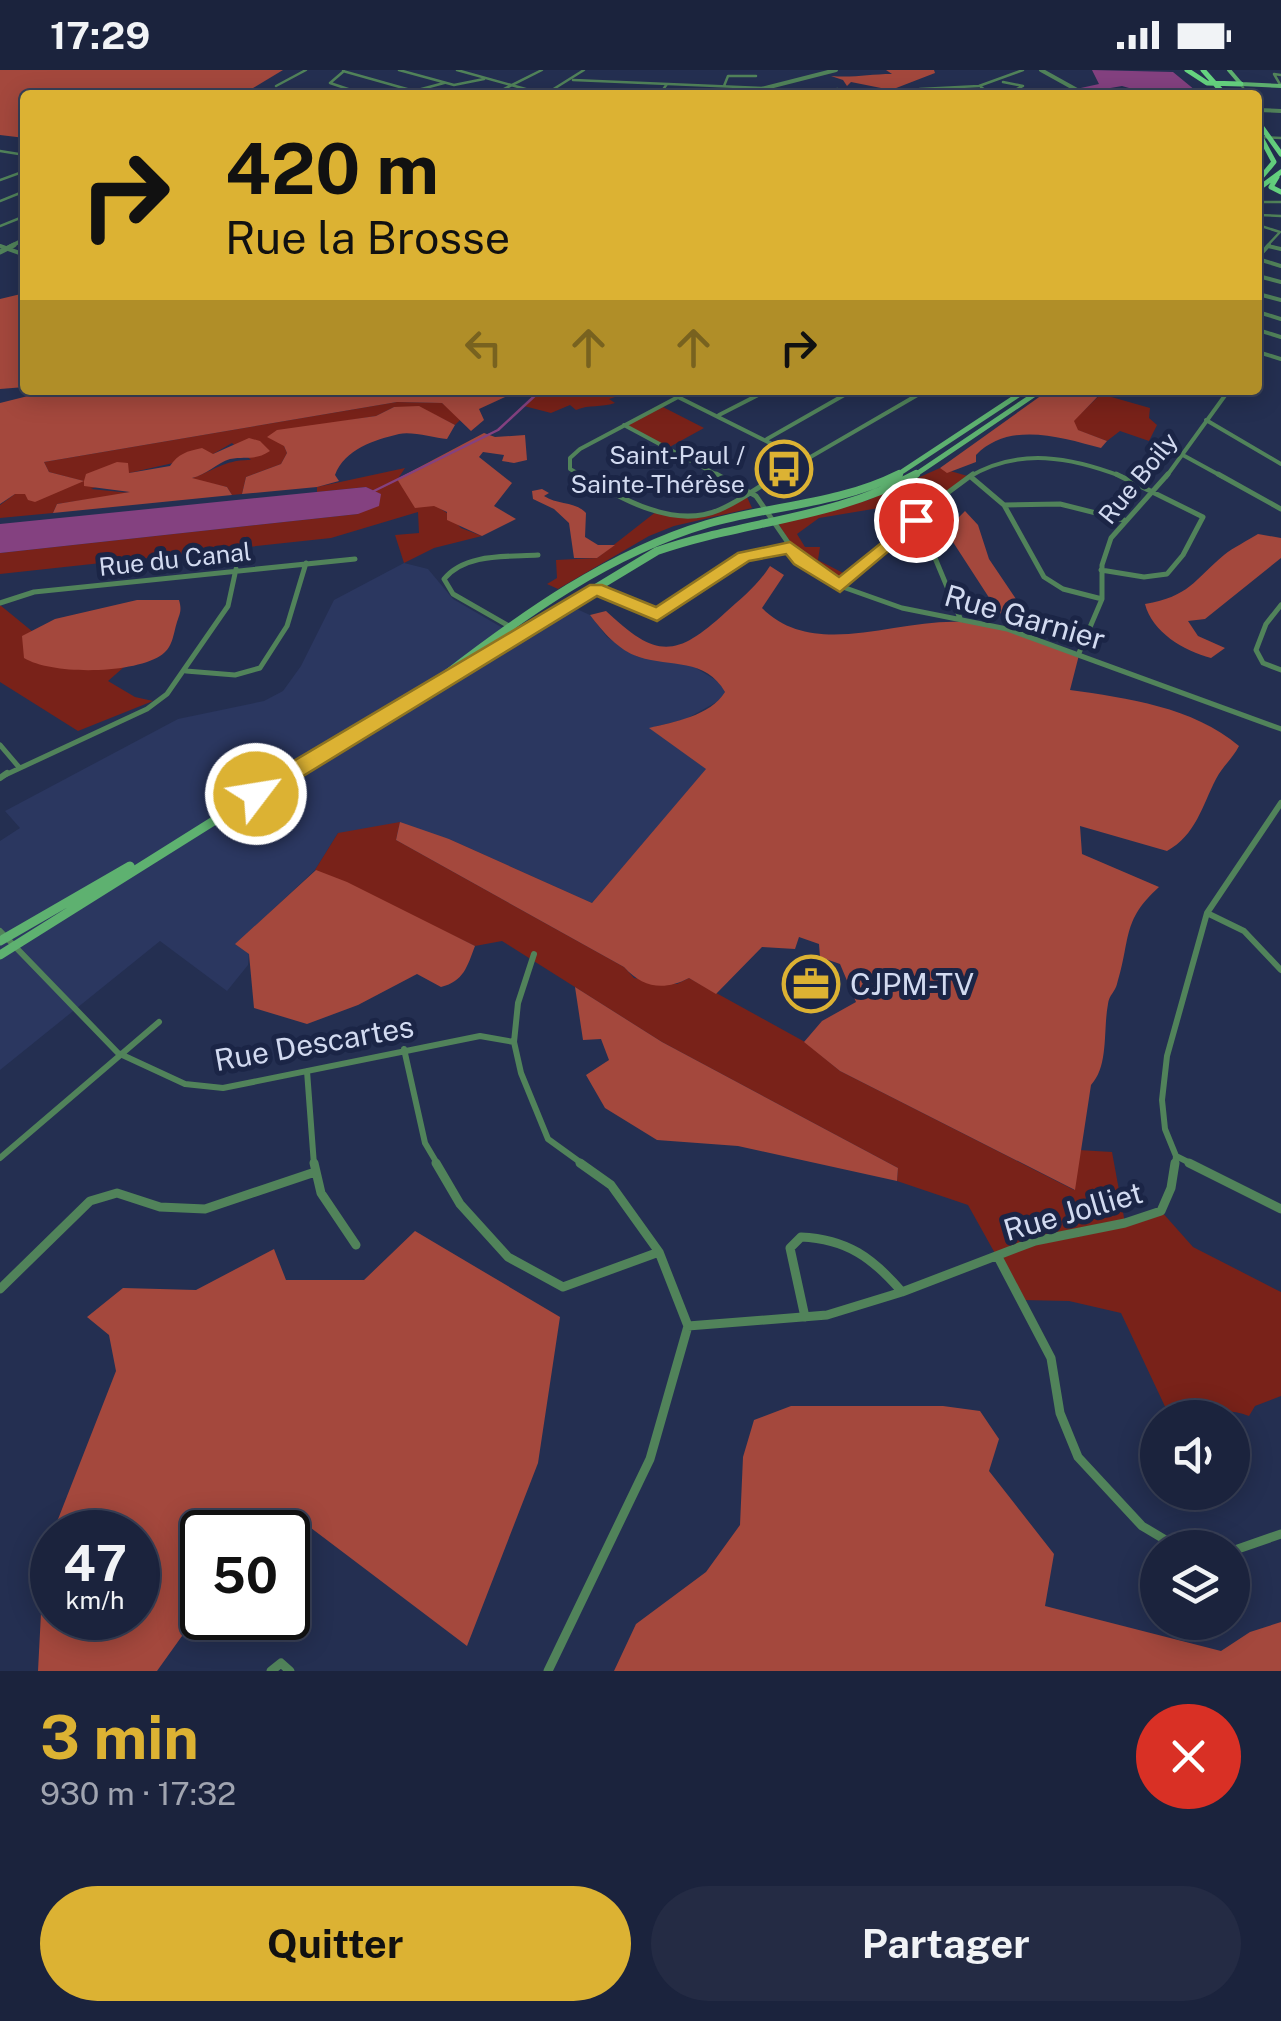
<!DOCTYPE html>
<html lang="fr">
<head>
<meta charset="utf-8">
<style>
	:root { --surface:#1b233d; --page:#242b44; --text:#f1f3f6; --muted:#a0a4b0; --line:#394057; --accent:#dcb233 }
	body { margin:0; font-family:"Public Sans",sans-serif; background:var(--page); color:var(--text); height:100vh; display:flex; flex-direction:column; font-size:38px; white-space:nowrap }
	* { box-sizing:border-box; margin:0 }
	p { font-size:32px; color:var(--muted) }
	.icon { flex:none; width:55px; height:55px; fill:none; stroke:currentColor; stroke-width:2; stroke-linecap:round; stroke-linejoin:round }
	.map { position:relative; height:1601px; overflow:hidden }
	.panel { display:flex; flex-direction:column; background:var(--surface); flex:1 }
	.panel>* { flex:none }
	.hud { position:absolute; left:20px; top:20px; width:1242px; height:305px; border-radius:10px; box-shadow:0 5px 25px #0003,0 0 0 2px var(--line); background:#dcb233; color:#111; overflow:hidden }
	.controls { position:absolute; left:1140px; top:1330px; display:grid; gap:20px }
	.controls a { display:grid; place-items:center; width:110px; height:110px; border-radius:50%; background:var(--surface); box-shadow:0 5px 25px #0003,0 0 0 2px var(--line); font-size:50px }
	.speed { position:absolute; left:30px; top:1440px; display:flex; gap:20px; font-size:50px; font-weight:700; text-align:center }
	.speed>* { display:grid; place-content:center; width:130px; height:130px; border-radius:50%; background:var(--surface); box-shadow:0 5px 25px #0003,0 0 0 2px var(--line); line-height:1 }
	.speed small { font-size:25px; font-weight:400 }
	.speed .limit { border:5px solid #111; border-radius:15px; background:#fff; color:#111 }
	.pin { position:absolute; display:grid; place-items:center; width:85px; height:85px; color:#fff; margin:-42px; border:5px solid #fff; border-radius:50%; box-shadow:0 2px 10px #0007 }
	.me { position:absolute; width:110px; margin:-55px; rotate:59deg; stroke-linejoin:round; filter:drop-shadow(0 0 8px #0008) }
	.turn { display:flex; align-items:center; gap:35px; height:210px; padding:0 40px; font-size:45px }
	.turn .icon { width:130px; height:130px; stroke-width:2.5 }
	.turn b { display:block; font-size:70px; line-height:85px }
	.lanes { display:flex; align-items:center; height:95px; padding:0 40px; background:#0003; justify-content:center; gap:50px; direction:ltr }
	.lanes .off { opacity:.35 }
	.round { display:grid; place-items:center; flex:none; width:105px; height:105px; border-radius:52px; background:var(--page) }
	.headline { display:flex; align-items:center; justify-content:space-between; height:170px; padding:0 40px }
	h1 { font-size:60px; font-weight:700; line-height:75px; color:var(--accent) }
	.action { display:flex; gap:20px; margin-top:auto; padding:20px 40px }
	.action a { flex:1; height:115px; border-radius:60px; background:var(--accent); color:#111; font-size:40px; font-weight:700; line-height:115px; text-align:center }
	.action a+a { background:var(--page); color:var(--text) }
	.status { display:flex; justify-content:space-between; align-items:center; height:70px; padding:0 50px; background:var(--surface); direction:ltr }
	.status svg { height:28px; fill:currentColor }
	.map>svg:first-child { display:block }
	.built { fill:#2b3760 }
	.green { fill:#792219 }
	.forest { fill:#a4483d }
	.water { fill:#844180 }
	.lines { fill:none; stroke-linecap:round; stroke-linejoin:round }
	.stream { stroke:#844180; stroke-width:2.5 }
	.minor-far4 { stroke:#51835a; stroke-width:2.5 }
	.minor-far3 { stroke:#51835a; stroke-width:4 }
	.minor-far2 { stroke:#51835a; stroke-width:5 }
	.minor-far1 { stroke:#51835a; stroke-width:6 }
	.minor { stroke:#51835a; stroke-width:9 }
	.tertiary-far1 { stroke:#51835a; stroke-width:4 }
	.tertiary { stroke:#51835a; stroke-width:5 }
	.secondary-far3 { stroke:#5eb170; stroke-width:4 }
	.secondary-far2 { stroke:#5eb170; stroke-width:5 }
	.secondary-far1 { stroke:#5eb170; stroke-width:8 }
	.secondary { stroke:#5eb170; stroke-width:9 }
	.primary { stroke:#66d480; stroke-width:5 }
	.route { fill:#dcb233; stroke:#8f7421; stroke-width:2.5 }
	.labels { text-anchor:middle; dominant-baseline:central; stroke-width:10; stroke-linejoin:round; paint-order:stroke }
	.far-poi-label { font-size:25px; fill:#d2daf0; stroke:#1b2546; text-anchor:end }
	.far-street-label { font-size:25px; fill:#d2daf0; stroke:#1b2546 }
	.street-label { font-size:30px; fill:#d2daf0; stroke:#1b2546 }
	.poi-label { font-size:30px; fill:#d2daf0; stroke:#1b2546; text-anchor:start }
</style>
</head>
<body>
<div class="status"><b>17:29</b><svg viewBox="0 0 49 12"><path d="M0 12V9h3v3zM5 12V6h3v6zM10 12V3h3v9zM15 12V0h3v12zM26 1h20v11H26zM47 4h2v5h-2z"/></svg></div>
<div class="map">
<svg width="1281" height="1601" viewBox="0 0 1281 1601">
	<rect width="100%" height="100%" fill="#242f51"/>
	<path class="built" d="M 404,493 L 428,499 L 453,529 L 518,567 L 570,536 L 590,545 L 607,567 L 638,587 L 686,592 L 719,612 L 725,622 L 720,630 L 686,649 L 650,658 L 707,699 L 592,833 L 449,769 L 338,763 L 315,800 L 236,874 L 249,883 L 248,895 L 227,921 L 160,871 L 0,1000 L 0,771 L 20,758 L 5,741 L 178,649 L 264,631 L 283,621 L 301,596 L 334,530 Z"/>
	<path class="green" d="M 536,320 L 614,320 L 618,326 L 609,329 L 615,333 C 601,338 590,334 576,340 L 570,335 L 551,343 L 524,336 L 539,322 Z
		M 1101,324 L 1150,338 L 1149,348 L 1157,355 L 1149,371 L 1120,361 L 1107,371 L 1077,360 L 1073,351 Z
		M 397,332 L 442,333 L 462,348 L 455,355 L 419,337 L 394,337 L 376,346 L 339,352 L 284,376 L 287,383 L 281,394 L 246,407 L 242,424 L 232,425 L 227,417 L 190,409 C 213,401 226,389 251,390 L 232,373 L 213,384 L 129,403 L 91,419 L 131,423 L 57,434 L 53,443 L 0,448 L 0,435 L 15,424 L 59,420 L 83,411 L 49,402 L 44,392 Z
		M 661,336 L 704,358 L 666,379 L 623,356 Z
		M 405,398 L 397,410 L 447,443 L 461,458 L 482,466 L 434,478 L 404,493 L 395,465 L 419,463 L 418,442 L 331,468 L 0,504 L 0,483 L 358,444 L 380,424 L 366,417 L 317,422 L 317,417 Z
		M 940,398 L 971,407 L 916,450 L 891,436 L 819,448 L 797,464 L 805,477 L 820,477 L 818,490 L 845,504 L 840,508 C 810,504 793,478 778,453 L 868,430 Z
		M 747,427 L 752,438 L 674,456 L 649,466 L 558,519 L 547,514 L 557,508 L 556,490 L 597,488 L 657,441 C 690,455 716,442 747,427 Z
		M 0,535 L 33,562 L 22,567 L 75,598 L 124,597 L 108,611 L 135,627 L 153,631 L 78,661 L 0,612 Z
		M 400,752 L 396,770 L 624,897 L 634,908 L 677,914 L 689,908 L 805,972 L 840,1001 L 1074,1120 L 1079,1080 L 1112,1082 L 1125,1153 L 1161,1141 L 1193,1177 L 1281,1222 L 1281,1326 L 1255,1336 L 1249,1346 C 1222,1335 1197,1347 1169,1345 L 1121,1243 L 1069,1231 L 1021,1230 L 968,1135 L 897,1111 L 898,1098 L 662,972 L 502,871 L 475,876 L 315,800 L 338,763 Z"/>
	<path class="forest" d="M 0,0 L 283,0 L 248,21 L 281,25 L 25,25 L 25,68 L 0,65 Z
		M 886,0 L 934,0 L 935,3 L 891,20 L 851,12 L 847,16 L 843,10 L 831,6 C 854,8 869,4 892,4 Z
		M 25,223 L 25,317 L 0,319 L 0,229 Z
		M 52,320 L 520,320 L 479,339 L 484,350 L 471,361 L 442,333 L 397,332 L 44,392 L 49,402 L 84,411 L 86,404 L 117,392 L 128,393 L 129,403 L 170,396 C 178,384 187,381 202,378 L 213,384 L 249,368 L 260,371 L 270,381 C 255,391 246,386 230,389 C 217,393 206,405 192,408 L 227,417 L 232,425 L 53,443 L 57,434 L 130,422 L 84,416 L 84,411 L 35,432 L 28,430 L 25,424 L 15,424 L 0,434 L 0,333 Z
		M 1049,320 L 1104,320 L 1074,351 L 1078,360 L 1107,371 L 1101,378 C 1060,367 1009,351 976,385 L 976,392 L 947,403 L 940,398 Z
		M 419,336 L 455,355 L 447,369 C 434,368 412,361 399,364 C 374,370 345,379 335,405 L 339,411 L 317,417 L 242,424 L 246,407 L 281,394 L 287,383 L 284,376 L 267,367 L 277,360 L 376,346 L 394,337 Z
		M 484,363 L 495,367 L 525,365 L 527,390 L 514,393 L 502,391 L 504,385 L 483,382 L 479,387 L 512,413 L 494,436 L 516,449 L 482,466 L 447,450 L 447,442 L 434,436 L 415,438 L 397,409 Z
		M 542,419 L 549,423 L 544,426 C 557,435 575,431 586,443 L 585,467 L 598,475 L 615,475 L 597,488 L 574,488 L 569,453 L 554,439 L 533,429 L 532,421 Z
		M 965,441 L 978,455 L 989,489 L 1022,538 L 1017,547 L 999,543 L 951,469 L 954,452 Z
		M 1258,464 L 1281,468 L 1281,488 L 1205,549 L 1188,551 L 1198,566 L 1225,578 L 1211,588 C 1184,581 1152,562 1145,534 C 1190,526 1193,511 1224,485 C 1234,477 1247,471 1258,464 Z
		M 770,496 L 784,505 L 762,538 C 814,590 894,549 961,552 C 1001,554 1041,573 1079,585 L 1070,620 C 1127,628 1193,637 1239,676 C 1233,688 1222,697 1216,709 C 1202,736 1196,765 1167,781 L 1080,756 L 1082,784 L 1159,817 C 1121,851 1131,870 1117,914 C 1115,922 1109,925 1108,934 C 1103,960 1109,996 1091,1015 L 1075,1120 L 840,1001 L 804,972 L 822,951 L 856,932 L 840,894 L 820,887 L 819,874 L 799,867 L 795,879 L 762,877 L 716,924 L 689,908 C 664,921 643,918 624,897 L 396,770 L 400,752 L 449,769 L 592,833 L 706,699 L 649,658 C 674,652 710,646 725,622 C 706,588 670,597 639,587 C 618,580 603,562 590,545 L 606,541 C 656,588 675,589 726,542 C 742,528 758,515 770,496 Z
		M 137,530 L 179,530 C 182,540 180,543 177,552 C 173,565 173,578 160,586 C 131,604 52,605 24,588 L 22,566 L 55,549 Z
		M 316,800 L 347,812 L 475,876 C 467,897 464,911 441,917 L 417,904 L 358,935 L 307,954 L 254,938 L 249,884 L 235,874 Z
		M 575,917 L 662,972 L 898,1098 L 897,1111 L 738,1076 L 657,1070 L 605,1038 L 586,1005 L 609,990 L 601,969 L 583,970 Z
		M 415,1161 L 560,1247 L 538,1393 L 467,1576 L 311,1458 L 288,1473 L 288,1462 L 202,1462 L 202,1538 L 157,1601 L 38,1601 L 44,1485 L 52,1464 L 52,1548 L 138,1548 L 138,1462 L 53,1462 L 116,1301 L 109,1265 L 87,1247 L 123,1218 L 196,1220 L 274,1179 L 286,1210 L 364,1210 Z
		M 791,1336 L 943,1336 L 980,1341 L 999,1369 L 989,1401 L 1054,1484 L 1045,1536 L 1221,1581 L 1250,1562 L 1281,1552 L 1281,1601 L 614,1601 L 636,1554 L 706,1502 L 740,1455 L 743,1387 L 754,1350 Z"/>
	<path class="water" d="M 1092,0 L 1173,2 L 1201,25 L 1154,25 L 1122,16 L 1070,25 L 1067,21 L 1099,14 Z
		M 366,417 L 381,424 L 379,436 L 358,444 L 0,483 L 0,454 Z"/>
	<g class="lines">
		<path class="stream" d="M 374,421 L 498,360 L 541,320"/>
		<path class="minor-far4" d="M 399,0 L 454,15 L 484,9
			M 457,0 L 547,25
			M 343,1 L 414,21 L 444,13
			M 344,1 L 330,13 L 366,25
			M 1281,5 L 1274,4 L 1281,16
			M 573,10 L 763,18
			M 1241,14 L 1247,25
			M 276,16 L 306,0
			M 724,16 L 728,6 L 756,6
			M 981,17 L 990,24 L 1011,22 L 1023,16 L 1003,12
			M 492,25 L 542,0
			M 544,25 L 584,0
			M 659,25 L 667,14
			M 828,25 L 837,19 L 868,25
			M 902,25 L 920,19 L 979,16 L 1023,0
			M 1258,67 L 1281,68
			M 0,81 L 25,85
			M 0,110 L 25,101
			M 0,131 L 25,121
			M 1258,132 L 1281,132
			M 1258,145 L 1281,146
			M 1258,155 L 1280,162
			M 0,156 L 25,146
			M 0,176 L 4,177
			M 1268,176 L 1274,177
			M 1266,177 L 1280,162"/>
		<path class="minor-far3" d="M 0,176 L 25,185
			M 1268,176 L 1281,179
			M 1258,187 L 1269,175
			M 1258,189 L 1281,196
			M 1258,206 L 1281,212
			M 1258,224 L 1281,230
			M 1258,242 L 1281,249
			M 1258,260 L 1281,267
			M 1258,282 L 1281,289
			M 896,320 L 915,325
			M 719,345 L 768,320
			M 1206,350 L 1281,394
			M 624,355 L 721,407
			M 767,369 L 853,320
			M 1181,384 L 1223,407
			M 584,407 L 570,399 L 570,388 L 580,379 L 678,327 L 804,390
			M 776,407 L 926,320
			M 969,407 C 1019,377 1071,387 1123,407
			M 1166,407 L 1229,320"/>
		<path class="minor-far2" d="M 580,404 C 619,427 672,460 719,440 C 740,431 760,416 780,404
			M 716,404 L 756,426 L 800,490 L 840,516 L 902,538 L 1007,559 L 1281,659
			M 1218,404 L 1281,439
			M 971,407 L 1004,435 L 1044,507 L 1063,519 L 1102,529
			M 1004,435 L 1060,434 L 1124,450
			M 900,464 L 935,488 L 960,548
			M 1101,500 L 1144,507 L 1167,504 L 1183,485 L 1203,447 L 1116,404
			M 840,516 L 915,447 L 973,404
			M 596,519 L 657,545 L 744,487 L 790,477
			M 0,533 L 34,522 L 355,489
			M 1281,535 L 1266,554 L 1256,580 L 1263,593 L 1281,600
			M 521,563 L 453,524 L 444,509 C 465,483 507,487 538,485
			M 1079,583 L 1102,529 L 1102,495 L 1111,468 L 1168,404
			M 186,601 L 235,605 L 260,598 L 287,556 L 306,493
			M 0,675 L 18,696
			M 3,706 L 147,639 L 167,624 L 228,536 L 236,499"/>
		<path class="minor-far1" d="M 0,708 L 7,703
			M 1207,843 L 1244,861 L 1281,900
			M 0,861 L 118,983 L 185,1014 L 223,1018 L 480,966 L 514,972
			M 534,884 L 518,933 L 514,972 L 521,1003 L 548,1069 L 584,1095
			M 404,979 L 425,1073 L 438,1095
			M 307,1001 L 314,1095
			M 1176,1086 L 1194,1095
			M 0,1088 L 159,952
			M 1175,1095 L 1176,1086 L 1165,1059 L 1162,1030 L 1167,986 L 1207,843 L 1281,733"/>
		<path class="minor" d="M 314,1093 L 321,1123 L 356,1175
			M 436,1093 L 460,1134 L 508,1187 L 563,1217 L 659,1182
			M 1189,1093 L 1281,1139
			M 998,1187 L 1051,1288 L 1060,1343 L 1078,1387 L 1142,1456 L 1179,1478
			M 0,1219 L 90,1131 L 117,1123 L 160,1137 L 205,1139 L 315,1102
			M 805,1247 L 790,1178 L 801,1167 C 847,1169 873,1188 902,1222
			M 688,1256 L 827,1245 L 902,1222 L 1035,1171 L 1125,1153 L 1161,1141 L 1171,1118 L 1175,1093
			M 1232,1481 L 1281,1464
			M 271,1601 L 281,1593 L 290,1601
			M 548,1601 L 650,1389 L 688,1256 L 659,1182 L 611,1115 L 580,1093"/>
		<path class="tertiary-far1" d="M 1041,0 L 1086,25
			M 767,19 L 790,25
			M 738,25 L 836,0
			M 1258,40 L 1281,41
			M 9,177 L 25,169"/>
		<path class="tertiary" d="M 0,182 L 14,175"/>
		<path class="secondary-far3" d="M 1229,0 L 1241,14 L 1281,16"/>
		<path class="secondary-far2" d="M 894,407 L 1026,320
			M 912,407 L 1041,320"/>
		<path class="secondary-far1" d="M 444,606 C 523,545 610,483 707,454 C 772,435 837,435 899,404
			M 285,706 L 657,481 C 743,451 835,449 916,404"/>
		<path class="secondary" d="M 0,871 L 130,796
			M 0,885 L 290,703"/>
		<path class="primary" d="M 1187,0 L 1207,13 L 1241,14
			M 1203,0 L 1225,25
			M 1258,52 L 1281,84
			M 1258,62 L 1274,92 L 1258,111
			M 1277,107 L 1271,117 L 1281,122
			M 1258,119 L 1281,102"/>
	</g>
	<path class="route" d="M 916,445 L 922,446 L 922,453 L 840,522 L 794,494 L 786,484 L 749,491 L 657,551 L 597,526 L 264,730 L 248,730 L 245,724 L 248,718 L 590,515 L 602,515 L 656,537 L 738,483 L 790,472 L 839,507 Z"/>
	<defs>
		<g id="bus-ring" transform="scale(2.875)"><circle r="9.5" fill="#1b2546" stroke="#dcb233" stroke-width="1.5"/><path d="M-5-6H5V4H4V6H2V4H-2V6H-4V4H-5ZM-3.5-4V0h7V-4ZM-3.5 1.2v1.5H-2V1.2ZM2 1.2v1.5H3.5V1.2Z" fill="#dcb233"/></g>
		<g id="office-ring" transform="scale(2.875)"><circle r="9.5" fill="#1b2546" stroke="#dcb233" stroke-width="1.5"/><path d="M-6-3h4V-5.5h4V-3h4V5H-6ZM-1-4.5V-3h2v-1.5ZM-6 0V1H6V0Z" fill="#dcb233"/></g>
	</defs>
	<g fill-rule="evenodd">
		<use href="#bus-ring" x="784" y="399"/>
		<use href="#office-ring" x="811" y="914"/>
	</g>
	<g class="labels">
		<g class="far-poi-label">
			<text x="745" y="385">Saint-Paul /<tspan x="745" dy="29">Sainte-Thérèse</tspan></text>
		</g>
		<g class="far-street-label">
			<text transform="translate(1138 408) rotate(-51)">Rue Boily</text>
			<text transform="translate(175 489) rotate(-6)">Rue du Canal</text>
		</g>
		<g class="street-label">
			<text transform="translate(1025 547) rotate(16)">Rue Garnier</text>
			<text transform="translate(314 973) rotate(-10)">Rue Descartes</text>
			<text transform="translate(1073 1141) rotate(-16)">Rue Jolliet</text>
		</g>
		<g class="poi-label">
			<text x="850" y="914">CJPM-TV</text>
		</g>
	</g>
</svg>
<div class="controls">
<a><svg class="icon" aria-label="sound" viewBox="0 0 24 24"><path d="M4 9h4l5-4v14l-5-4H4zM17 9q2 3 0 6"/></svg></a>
<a><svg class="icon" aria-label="layers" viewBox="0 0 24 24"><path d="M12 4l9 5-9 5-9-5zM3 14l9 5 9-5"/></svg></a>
</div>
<div class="speed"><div>47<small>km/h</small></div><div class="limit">50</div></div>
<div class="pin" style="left:916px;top:450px;background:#d93025"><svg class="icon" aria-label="arrive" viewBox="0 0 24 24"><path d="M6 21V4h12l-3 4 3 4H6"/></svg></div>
<svg class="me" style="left:256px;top:724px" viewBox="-20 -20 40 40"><circle r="17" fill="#dcb233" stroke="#fff" stroke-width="3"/><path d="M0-11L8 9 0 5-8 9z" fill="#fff"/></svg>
<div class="hud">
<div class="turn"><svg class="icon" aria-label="right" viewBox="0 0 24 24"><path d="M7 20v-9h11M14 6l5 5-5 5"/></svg><div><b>420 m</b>Rue la Brosse</div></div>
<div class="lanes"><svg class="icon off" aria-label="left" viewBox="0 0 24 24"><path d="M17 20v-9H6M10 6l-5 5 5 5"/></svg><svg class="icon off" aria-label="ahead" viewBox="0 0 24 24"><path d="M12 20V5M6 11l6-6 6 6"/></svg><svg class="icon off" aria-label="ahead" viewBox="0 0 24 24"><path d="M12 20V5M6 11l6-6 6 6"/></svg><svg class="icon" aria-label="right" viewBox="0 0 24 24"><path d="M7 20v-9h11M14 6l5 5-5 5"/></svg></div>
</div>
</div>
<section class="panel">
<div class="headline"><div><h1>3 min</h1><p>930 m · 17:32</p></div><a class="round" style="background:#d93025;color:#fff"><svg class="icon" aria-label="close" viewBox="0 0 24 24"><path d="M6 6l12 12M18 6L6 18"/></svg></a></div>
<div class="action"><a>Quitter</a><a>Partager</a></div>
</section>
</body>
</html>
